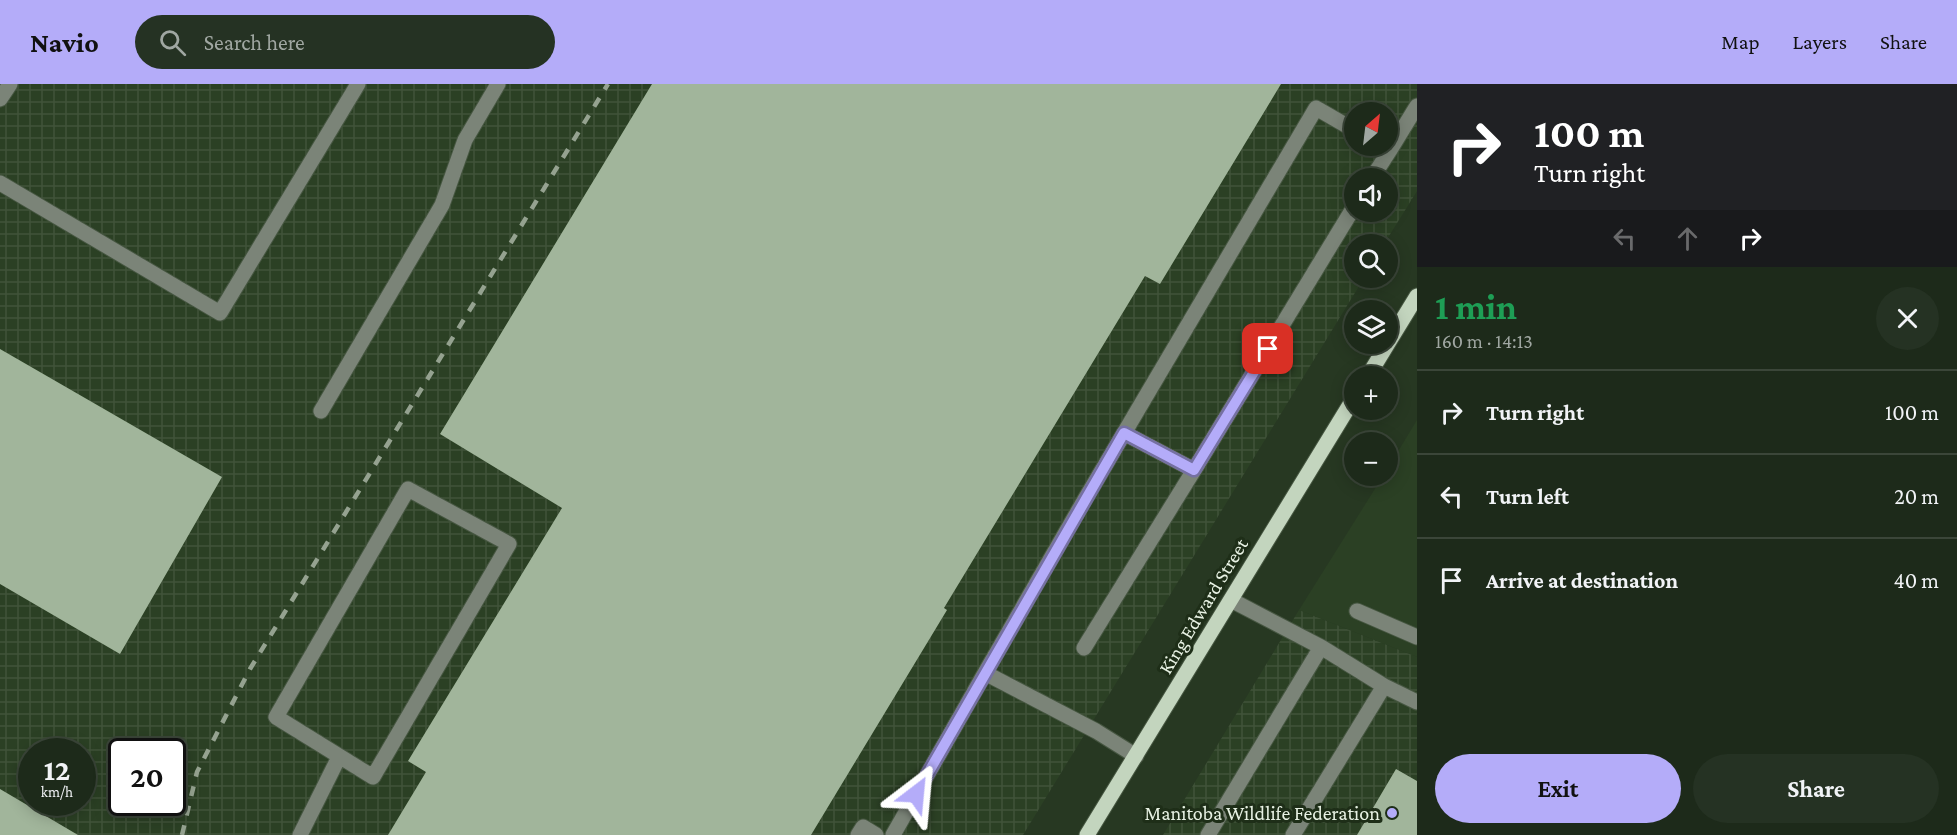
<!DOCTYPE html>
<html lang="en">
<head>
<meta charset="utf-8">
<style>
	:root { --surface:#1d2a1a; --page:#253223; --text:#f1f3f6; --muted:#a0a7a2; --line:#3b4639; --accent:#b4acf9 }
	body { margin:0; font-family:"Crimson Pro",serif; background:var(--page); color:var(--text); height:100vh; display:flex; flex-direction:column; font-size:22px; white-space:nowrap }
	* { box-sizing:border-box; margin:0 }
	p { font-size:20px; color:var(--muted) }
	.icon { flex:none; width:33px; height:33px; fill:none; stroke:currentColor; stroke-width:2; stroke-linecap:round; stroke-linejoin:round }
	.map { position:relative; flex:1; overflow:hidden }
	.details { display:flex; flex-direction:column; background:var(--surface); width:540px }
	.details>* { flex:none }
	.top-card { background:#202124; color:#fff; overflow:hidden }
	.needle { width:39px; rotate:28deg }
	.fabs { position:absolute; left:1344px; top:18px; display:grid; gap:12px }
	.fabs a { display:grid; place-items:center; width:54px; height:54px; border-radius:50%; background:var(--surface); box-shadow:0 3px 15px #0003,0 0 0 2px var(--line); font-size:30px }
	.speed { position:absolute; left:18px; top:654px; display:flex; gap:12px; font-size:30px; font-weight:700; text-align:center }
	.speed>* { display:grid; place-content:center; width:78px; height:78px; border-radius:50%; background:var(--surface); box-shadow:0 3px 15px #0003,0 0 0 2px var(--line); line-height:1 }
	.speed small { font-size:15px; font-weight:400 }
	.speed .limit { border:3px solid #111; border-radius:9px; background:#fff; color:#111 }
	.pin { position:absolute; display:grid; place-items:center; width:51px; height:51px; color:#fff; margin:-26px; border-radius:12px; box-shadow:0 3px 9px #0006 }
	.me { position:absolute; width:66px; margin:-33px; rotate:29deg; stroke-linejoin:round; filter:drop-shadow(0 0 4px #0008) }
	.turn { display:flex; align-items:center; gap:21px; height:126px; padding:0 18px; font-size:27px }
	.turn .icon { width:78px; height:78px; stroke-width:2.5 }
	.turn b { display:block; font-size:42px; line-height:51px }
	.lanes { display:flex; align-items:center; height:57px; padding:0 18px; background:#0003; justify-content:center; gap:30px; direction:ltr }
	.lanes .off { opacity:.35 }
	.round { display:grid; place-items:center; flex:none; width:63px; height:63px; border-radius:32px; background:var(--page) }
	.headline { display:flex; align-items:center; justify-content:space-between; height:102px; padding:0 18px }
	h1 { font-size:36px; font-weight:700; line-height:45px; color:#1e9e55 }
	.action { display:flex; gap:12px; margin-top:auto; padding:12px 18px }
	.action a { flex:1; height:69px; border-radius:36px; background:var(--accent); color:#111; font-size:24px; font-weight:700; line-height:69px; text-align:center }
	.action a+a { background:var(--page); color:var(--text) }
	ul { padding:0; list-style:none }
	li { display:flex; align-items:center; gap:18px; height:84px; padding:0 18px; border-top:2px solid var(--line) }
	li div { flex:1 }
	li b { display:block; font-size:22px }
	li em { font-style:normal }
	header { display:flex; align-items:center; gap:36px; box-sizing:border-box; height:84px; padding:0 30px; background:var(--accent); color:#111 }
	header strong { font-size:28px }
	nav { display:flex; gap:33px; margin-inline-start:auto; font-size:21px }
	.search { width:420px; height:54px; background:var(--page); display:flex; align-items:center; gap:15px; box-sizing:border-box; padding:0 21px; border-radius:33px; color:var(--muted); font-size:22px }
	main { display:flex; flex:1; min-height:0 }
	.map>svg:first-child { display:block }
	.built { fill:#2b4024 }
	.industrial { fill:url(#industrial-grid); fill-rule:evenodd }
	.building { fill:#a1b59b }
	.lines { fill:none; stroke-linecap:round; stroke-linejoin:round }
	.minor-casing { stroke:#465641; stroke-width:17 }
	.major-casing { stroke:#465641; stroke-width:17 }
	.minor { stroke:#7b8478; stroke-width:15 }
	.major { stroke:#c3d5be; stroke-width:15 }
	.rail { stroke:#95a290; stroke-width:4.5; stroke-dasharray:10 10; stroke-linecap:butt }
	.route-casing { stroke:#7570a2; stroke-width:15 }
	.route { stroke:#b4acf9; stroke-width:10 }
	.poi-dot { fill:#b4acf9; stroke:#1e2e18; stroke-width:2 }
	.labels { text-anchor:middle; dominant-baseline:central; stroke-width:6; stroke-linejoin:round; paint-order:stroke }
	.street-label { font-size:20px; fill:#e8f2e4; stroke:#1e2e18 }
	.poi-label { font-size:20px; fill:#e8f2e4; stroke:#1e2e18; text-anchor:end }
</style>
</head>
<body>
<header>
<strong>Navio</strong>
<div class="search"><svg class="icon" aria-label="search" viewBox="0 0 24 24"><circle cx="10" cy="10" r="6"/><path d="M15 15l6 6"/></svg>Search here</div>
<nav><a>Map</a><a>Layers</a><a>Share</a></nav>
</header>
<main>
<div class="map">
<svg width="1417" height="751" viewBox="0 0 1417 751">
	<defs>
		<pattern id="industrial-grid" width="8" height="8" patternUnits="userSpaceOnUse" patternTransform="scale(1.5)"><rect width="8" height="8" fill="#2b4024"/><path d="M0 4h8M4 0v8" fill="none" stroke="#405339"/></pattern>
	</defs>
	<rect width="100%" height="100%" fill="#273822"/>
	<path class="built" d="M 1417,336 L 1417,573 L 1299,526 L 1383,392 L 1388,392 L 1388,384 Z"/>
	<path class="industrial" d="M 0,0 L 1417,0 L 1417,107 L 1384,160 L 1354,160 L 1354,194 L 1364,194 L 1023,751 L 0,751 ZM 1354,28 L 1388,28 L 1388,62 L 1354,62 ZM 1354,94 L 1388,94 L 1388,128 L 1354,128 ZM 32,668 L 82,668 L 82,718 L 32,718 ZM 122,668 L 172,668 L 172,718 L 122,718 Z
		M 1299,526 L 1417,573 L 1417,751 L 1163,751 Z"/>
	<path class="building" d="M 652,0 L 1281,0 L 1160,200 L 1145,192 L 944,524 L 947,526 L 811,751 L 388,751 L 426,688 L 408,677 L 562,424 L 440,350 Z
		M 0,265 L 222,393 L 120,570 L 0,500 Z
		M 1396,685 L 1417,697 L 1417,751 L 1357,751 Z
		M 0,705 L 78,751 L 0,751 Z"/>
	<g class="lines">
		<g class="minor-casing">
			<path id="minor" d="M 0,15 L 10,0
				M 1390,66 L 1417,22
				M 1372,94 L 1390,66 L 1382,62
				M 0,99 L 220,229 L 358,0
				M 321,327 L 442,121 L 465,56 L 498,0
				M 1124,349 L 1194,386 L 1354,123
				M 408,405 L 509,460 L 373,693 L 276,633 Z
				M 1231,516 L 1321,563 L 1384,602 L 1417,618
				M 1357,527 L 1417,553
				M 1084,564 L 1194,386
				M 985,589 L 1084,417 L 1316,24 L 1354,46
				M 300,751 L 339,673
				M 858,751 L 863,743 L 876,751
				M 893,751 L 985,589 L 1096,647 L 1136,672
				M 1208,751 L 1321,563
				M 1293,751 L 1384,602"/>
		</g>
		<g class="major-casing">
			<path id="major" d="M 1368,292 L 1417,212
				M 1087,751 L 1354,314"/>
		</g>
		<use href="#minor" class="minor"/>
		<use href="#major" class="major"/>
		<path class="rail" d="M 182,751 L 197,688 L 250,585 L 608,0"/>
	</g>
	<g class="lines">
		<g class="route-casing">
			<path id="route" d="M 916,710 L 1124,349 L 1194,386 L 1268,265"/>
		</g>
		<use href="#route" class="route"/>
	</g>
	<circle class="poi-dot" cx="1392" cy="729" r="6"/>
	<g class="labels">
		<g class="street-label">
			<text transform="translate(1203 522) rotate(-59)">King Edward Street</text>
		</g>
		<g class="poi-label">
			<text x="1380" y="729">Manitoba Wildlife Federation</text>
		</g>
	</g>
</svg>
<div class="fabs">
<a><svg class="needle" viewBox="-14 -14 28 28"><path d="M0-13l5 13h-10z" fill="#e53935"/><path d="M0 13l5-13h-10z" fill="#a0a7a2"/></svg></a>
<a><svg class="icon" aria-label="sound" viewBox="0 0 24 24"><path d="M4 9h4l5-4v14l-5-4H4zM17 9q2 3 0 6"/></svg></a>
<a><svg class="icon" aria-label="search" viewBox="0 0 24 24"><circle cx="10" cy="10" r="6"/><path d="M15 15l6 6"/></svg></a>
<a><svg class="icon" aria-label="layers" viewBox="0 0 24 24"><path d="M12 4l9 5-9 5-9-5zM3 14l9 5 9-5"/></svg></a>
<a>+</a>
<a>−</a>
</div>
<div class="speed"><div>12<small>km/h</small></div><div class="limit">20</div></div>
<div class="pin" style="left:1268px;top:265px;background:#d93025"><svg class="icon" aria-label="arrive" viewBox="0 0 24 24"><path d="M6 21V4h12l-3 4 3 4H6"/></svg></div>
<svg class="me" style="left:916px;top:710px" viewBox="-20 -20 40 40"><path d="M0-17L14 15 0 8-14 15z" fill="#b4acf9" stroke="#fff" stroke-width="4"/></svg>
</div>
<section class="details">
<div class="top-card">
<div class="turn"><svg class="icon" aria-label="right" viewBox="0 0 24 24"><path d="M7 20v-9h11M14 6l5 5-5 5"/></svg><div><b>100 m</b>Turn right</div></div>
<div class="lanes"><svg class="icon off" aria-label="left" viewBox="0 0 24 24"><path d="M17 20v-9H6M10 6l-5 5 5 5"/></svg><svg class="icon off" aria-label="ahead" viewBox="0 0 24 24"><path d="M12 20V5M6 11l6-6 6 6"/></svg><svg class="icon" aria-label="right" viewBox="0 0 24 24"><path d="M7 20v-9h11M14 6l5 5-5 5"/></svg></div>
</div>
<div class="headline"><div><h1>1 min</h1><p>160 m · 14:13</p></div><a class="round"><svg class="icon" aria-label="close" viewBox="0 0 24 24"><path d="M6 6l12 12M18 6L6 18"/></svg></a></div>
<ul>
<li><svg class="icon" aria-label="right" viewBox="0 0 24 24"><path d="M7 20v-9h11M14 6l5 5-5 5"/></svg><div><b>Turn right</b></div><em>100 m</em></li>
<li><svg class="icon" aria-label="left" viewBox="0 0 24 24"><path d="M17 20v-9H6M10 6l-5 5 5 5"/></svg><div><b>Turn left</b></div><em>20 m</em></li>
<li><svg class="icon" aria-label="arrive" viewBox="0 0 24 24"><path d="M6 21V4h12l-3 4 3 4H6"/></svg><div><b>Arrive at destination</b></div><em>40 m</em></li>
</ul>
<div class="action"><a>Exit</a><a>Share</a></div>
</section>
</main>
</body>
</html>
